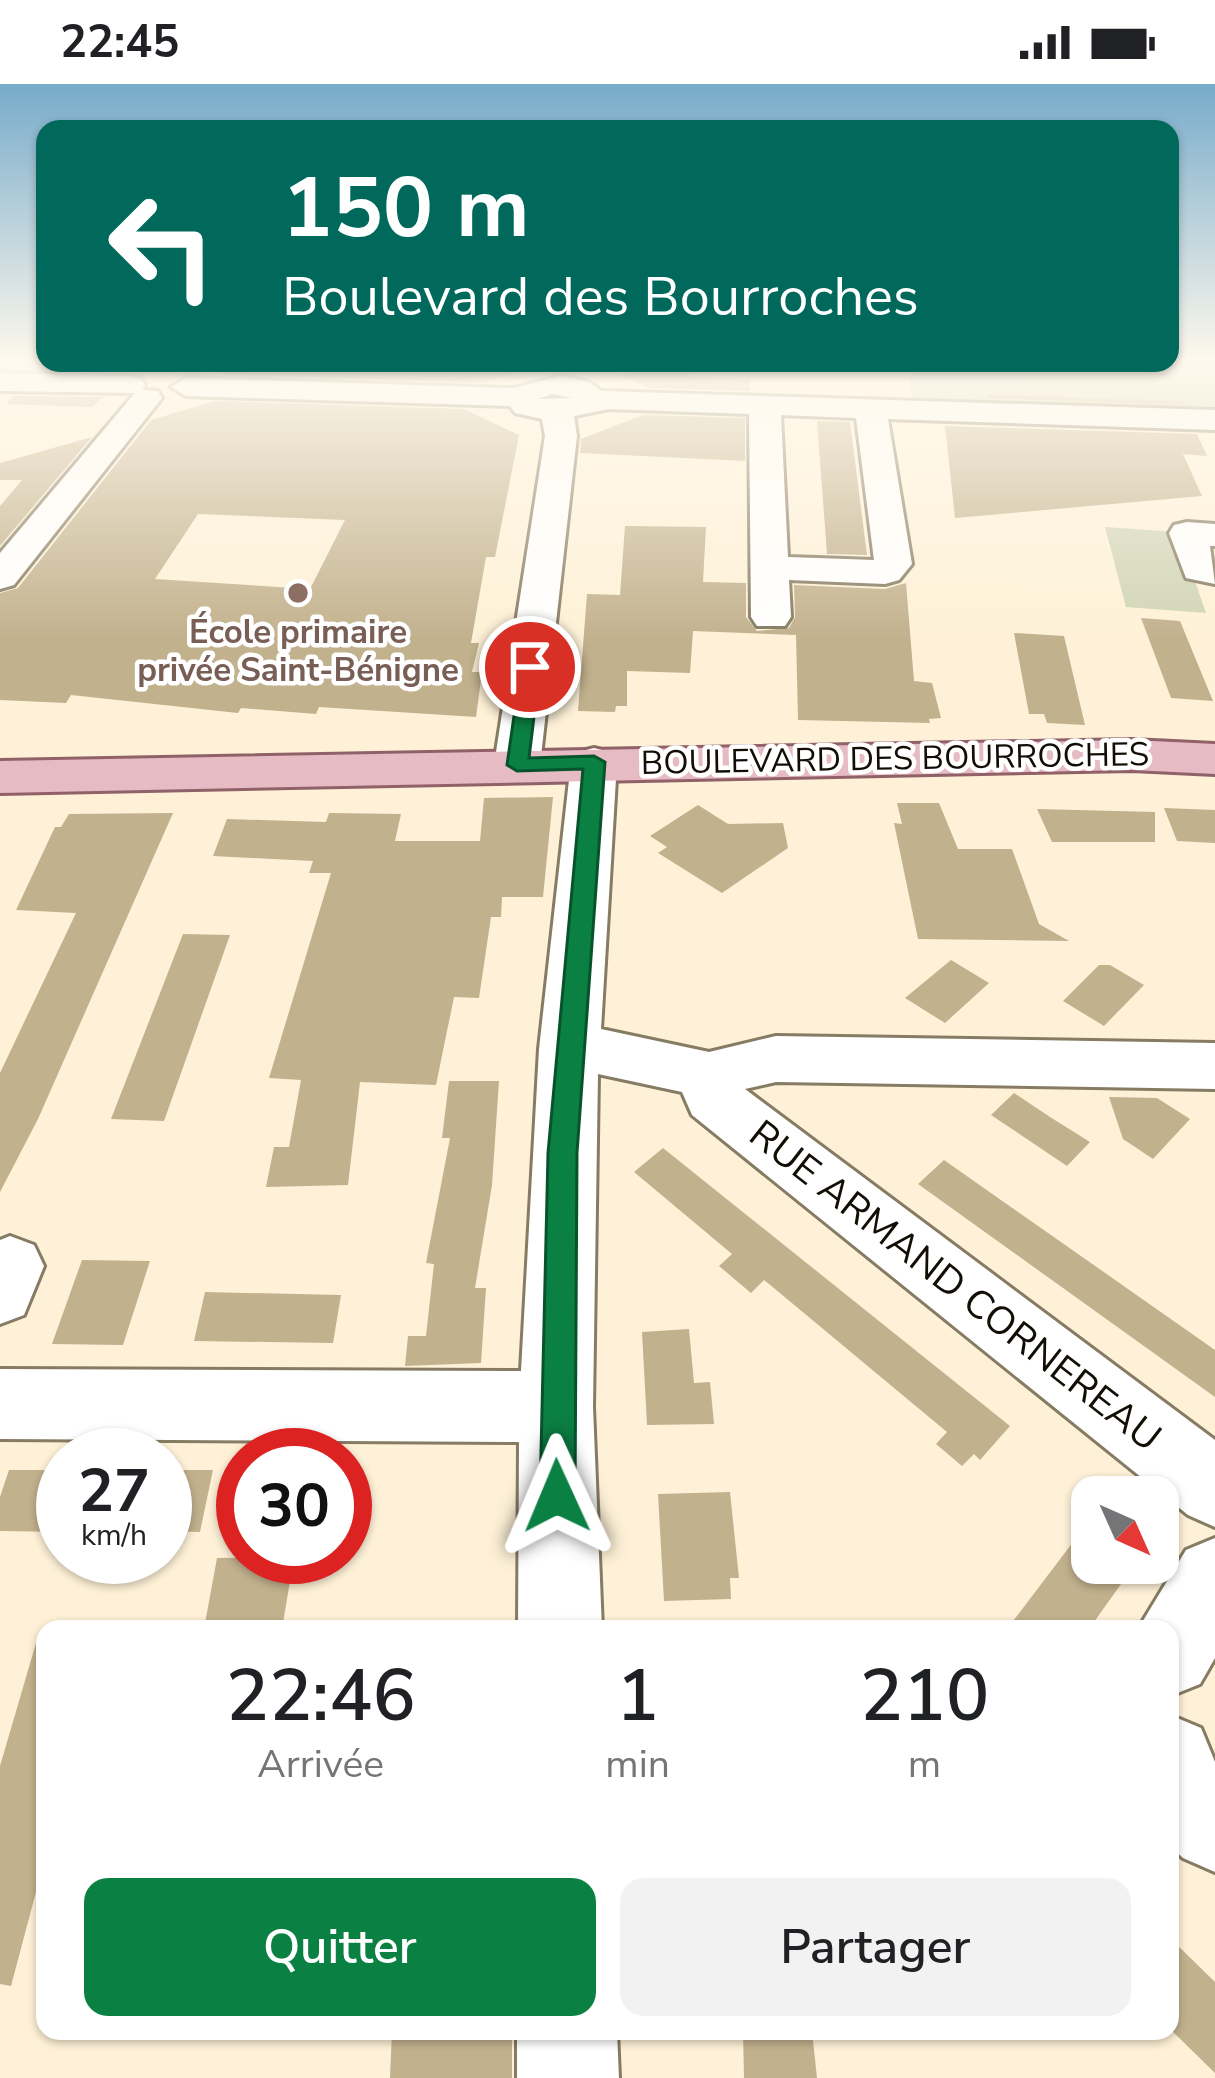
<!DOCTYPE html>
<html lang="fr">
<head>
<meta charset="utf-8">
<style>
	:root { --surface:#fff; --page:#f2f2f2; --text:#202124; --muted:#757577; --accent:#0b8043 }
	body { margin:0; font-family:"Nunito Sans",sans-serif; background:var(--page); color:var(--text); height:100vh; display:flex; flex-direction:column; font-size:45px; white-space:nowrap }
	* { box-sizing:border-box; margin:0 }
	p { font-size:39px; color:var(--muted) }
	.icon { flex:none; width:66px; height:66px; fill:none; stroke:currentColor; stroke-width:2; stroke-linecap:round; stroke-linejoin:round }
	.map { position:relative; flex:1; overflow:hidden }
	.panel { position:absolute; left:36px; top:1536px; width:1143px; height:420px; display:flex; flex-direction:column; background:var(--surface); border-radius:24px; box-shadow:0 3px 9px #0004 }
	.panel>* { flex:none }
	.guide { position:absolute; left:36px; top:36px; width:1143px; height:252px; border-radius:24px; box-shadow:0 3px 9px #0004; background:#00695c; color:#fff; overflow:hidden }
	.needle { width:78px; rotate:135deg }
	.tools { position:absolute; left:1071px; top:1392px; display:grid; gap:24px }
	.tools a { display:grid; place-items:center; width:108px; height:108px; border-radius:24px; background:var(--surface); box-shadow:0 3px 9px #0004; font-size:60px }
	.speed { position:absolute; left:36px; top:1344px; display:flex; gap:24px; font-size:60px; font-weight:700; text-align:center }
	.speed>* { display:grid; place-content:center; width:156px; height:156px; border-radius:50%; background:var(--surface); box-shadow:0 3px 9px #0004; line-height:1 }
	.speed small { font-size:30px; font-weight:400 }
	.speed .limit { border:18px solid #d22; background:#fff; color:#111 }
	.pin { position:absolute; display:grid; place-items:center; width:102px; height:102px; color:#fff; margin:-51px; border:6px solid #fff; border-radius:50%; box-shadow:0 3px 12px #0007 }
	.me { position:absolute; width:132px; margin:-66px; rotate:359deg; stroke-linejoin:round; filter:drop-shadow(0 0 9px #0008) }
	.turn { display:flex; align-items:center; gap:42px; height:252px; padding:0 48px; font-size:54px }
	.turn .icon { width:156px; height:156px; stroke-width:2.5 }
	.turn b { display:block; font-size:84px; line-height:102px }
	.eta { display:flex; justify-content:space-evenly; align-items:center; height:204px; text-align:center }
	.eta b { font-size:72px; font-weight:600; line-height:84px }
	.cta { display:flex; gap:24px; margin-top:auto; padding:24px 48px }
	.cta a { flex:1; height:138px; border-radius:24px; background:var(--accent); color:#fff; font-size:48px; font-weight:600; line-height:138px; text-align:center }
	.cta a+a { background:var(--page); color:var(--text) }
	.status { display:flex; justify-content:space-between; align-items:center; height:84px; padding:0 60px; background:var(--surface); direction:ltr }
	.status svg { height:33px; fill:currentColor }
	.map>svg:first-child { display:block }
	.green { fill:#d0d4b5 }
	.building { fill:#c2b18d; fill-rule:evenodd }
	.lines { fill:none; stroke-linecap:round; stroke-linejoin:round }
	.minor-casing { stroke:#867b63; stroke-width:6 }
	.major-casing { stroke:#916168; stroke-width:6 }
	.minor { fill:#fff; fill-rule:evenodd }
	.major { fill:#e6bbc4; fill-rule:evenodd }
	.route { fill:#0b8043; stroke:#07532c; stroke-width:3 }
	.education-dot { fill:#8d6e63; stroke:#fff; stroke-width:4.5 }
	.labels { text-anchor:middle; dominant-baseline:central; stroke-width:9; stroke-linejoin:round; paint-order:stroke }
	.far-education-label { font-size:33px; font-weight:bold; fill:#785e54; stroke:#fff }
	.far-street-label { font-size:33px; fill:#120e05; stroke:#fff }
	.street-label { font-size:39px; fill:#120e05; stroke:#fff }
</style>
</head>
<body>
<div class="status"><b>22:45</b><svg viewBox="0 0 49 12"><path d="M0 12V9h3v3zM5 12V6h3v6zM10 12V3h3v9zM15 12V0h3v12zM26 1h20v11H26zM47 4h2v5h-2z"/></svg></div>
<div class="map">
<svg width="1215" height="1994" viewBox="0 0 1215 1994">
	<rect width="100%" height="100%" fill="#fef1d7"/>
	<path class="green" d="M 1215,277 L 1215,327 L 912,318 L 908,279 Z
		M 1105,443 L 1178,448 L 1206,529 L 1126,523 Z"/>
	<path class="building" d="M 48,279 L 140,279 L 131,288 L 41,285 Z
		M 206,279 L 521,279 L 522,285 L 482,299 L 228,291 Z
		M 668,279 L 692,279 L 689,293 L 750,295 L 750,307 L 648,304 L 621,292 Z
		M 988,311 L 1183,317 L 1184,321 L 989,314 Z
		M 14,312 L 103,313 L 92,323 L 6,320 Z
		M 214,317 L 464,325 L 519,351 L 495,473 L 486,473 L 471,559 L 479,559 L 472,588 L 482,588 L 476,633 L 319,623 L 316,630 L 241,624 L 238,629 L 71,611 L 66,619 L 0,616 L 0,509 L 18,504 L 151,336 ZM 198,430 L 345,436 L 310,505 L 155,495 Z
		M 643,331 L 745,334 L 745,377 L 580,369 L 581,355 Z
		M 817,337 L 850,338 L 867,471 L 792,469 L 827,470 Z
		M 945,342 L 1197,350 L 1207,372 L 1183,370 L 1202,412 L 955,434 Z
		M 92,353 L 0,462 L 0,422 L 22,396 L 0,396 L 0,379 Z
		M 625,442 L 706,443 L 703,498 L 746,499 L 746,533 L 757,547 L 789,544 L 795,533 L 794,501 L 885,505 L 906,499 L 914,597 L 932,599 L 941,634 L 929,635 L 930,639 L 798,636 L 796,551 L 693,547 L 690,589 L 627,587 L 627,622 L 616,622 L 615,628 L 578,627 L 587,510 L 620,511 Z
		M 1141,534 L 1180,537 L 1213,617 L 1171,614 Z
		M 1014,549 L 1064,552 L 1085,641 L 1047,639 L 1044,630 L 1029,630 Z
		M 553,713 L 543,813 L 502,813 L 501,833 L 491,833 L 479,914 L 454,913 L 436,1001 L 360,998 L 348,1101 L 266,1103 L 274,1063 L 289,1063 L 301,996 L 269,994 L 331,789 L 309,789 L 313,777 L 213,772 L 227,735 L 326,738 L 329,729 L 401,730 L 395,757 L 480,757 L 484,714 Z
		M 897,719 L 939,719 L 958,765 L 1012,765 L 1039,840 L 1069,857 L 918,855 L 894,739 L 902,740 Z
		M 698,721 L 728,740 L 783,739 L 788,764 L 722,809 L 658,769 L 667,763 L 650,752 Z
		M 1164,724 L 1215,726 L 1215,759 L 1177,757 Z
		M 1037,725 L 1155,728 L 1155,758 L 1052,758 Z
		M 173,729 L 38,1035 L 0,1108 L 0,989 L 76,829 L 16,826 L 55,743 L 61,743 L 69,730 Z
		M 183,850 L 230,851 L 164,1037 L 111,1035 Z
		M 951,876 L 989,899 L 945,939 L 905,914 Z
		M 1099,881 L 1110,881 L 1144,901 L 1104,942 L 1063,917 Z
		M 449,997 L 499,997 L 492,1101 L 475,1204 L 486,1204 L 481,1279 L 405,1282 L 408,1252 L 426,1252 L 434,1180 L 426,1179 L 450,1054 L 442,1054 Z
		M 1014,1009 L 1050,1033 L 1090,1058 L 1067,1082 L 991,1031 Z
		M 1109,1013 L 1157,1014 L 1190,1035 L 1153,1075 L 1123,1055 Z
		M 663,1064 L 1010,1342 L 980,1376 L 974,1370 L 962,1382 L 936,1360 L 947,1348 L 769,1200 L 764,1196 L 751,1209 L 719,1182 L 732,1170 L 634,1088 Z
		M 944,1076 L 1215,1266 L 1215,1313 L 918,1100 Z
		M 82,1176 L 150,1177 L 123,1261 L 52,1260 Z
		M 205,1208 L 341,1211 L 333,1259 L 194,1257 Z
		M 689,1245 L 694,1299 L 710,1298 L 714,1340 L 647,1341 L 642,1248 Z
		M 9,1386 L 63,1386 L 63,1448 L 0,1447 L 0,1413 Z
		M 165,1386 L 213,1386 L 200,1448 L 165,1447 Z
		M 730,1408 L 739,1494 L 730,1494 L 731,1515 L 664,1517 L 658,1410 Z
		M 1092,1433 L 1092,1479 L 1136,1479 L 1089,1545 L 1007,1545 Z
		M 294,1473 L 282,1545 L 204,1545 L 217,1474 Z
		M 36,1559 L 45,1561 L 45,1774 L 11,1902 L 0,1900 L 0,1682 Z
		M 1170,1854 L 1215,1898 L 1215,1989 L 1170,1945 Z
		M 392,1947 L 512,1947 L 512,1994 L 390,1994 Z
		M 743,1947 L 812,1947 L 817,1994 L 744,1994 Z"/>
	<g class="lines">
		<g class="minor-casing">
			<path id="minor" d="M 0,289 L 130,292 L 141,295 L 145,301 L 142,306 L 158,307 L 162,314 L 14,501 L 0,505 L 0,469 L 135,309 L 0,307 Z
				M 561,292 L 589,298 L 601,307 L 1215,326 L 1215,346 L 888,335 L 912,480 L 899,496 L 885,500 L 789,496 L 791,533 L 785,542 L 757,542 L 751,533 L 749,330 L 609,325 L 574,332 L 577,352 L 540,681 L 533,691 L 517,695 L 501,691 L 494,681 L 545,352 L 542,335 L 515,329 L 510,322 L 186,312 L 171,303 L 186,294 L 514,304 ZM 552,310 L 572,314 L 538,315 ZM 781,331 L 856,334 L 874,476 L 788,473 Z
				M 1187,438 L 1215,440 L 1215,462 L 1210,462 L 1215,500 L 1186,494 L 1169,449 L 1174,441 Z
				M 594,664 L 610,668 L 617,678 L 601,945 L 709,968 L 776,952 L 1215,959 L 1215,1005 L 776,998 L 745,1005 L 1215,1356 L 1215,1443 L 1188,1431 L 692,1031 L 682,1008 L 598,990 L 593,1323 L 602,1545 L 518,1545 L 519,1358 L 0,1355 L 0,1285 L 521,1287 L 539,965 L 571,678 L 578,668 Z
				M 10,1152 L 34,1161 L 44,1182 L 24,1231 L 0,1240 L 0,1156 Z
				M 1215,1454 L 1215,1574 L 1200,1600 L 1170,1612 L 1170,1545 L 1138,1545 L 1186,1466 Z
				M 1170,1631 L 1201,1644 L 1215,1678 L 1215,1788 L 1183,1774 L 1170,1762 Z
				M 517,1947 L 617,1947 L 619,1994 L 517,1994 Z"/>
		</g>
		<g class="major-casing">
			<path id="major" d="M 1132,656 L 1215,660 L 1215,690 L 1132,686 L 0,709 L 0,677 Z"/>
		</g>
		<use href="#minor" class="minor"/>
		<use href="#major" class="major"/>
	</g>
	<linearGradient id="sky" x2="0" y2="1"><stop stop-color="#77abca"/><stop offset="0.5" stop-color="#fff9ed"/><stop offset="1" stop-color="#fff9ed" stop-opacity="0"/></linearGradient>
	<rect width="1215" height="556" fill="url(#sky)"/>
	<path class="route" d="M 530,577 L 540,583 L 529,674 L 594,672 L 605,678 L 577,1069 L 575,1412 L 570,1425 L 557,1430 L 545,1425 L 540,1412 L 548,1069 L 583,685 L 517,687 L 507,681 L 521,583 Z"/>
	<circle class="education-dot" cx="298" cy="509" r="12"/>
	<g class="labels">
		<g class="far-education-label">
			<text x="298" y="548">École primaire<tspan x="298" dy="38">privée Saint-Bénigne</tspan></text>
		</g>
		<g class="far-street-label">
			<text transform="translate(895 675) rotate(-1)">BOULEVARD DES BOURROCHES</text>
		</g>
		<g class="street-label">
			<text transform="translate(955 1202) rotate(38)">RUE ARMAND CORNEREAU</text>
		</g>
	</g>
</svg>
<div class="tools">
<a><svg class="needle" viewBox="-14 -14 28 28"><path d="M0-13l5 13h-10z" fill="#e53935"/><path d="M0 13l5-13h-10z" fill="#757577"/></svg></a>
</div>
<div class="speed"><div>27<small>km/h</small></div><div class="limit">30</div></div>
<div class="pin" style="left:530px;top:583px;background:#d93025"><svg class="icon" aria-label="arrive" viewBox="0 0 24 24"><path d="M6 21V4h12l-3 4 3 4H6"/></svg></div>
<svg class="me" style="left:557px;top:1412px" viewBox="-20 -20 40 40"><path d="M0-17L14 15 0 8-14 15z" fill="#0b8043" stroke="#fff" stroke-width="4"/></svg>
<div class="guide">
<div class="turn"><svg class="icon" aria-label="left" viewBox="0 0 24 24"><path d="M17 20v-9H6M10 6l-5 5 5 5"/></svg><div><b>150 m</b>Boulevard des Bourroches</div></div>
</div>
<section class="panel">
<div class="eta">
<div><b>22:46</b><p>Arrivée</p></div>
<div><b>1</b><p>min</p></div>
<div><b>210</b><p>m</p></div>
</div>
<div class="cta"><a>Quitter</a><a>Partager</a></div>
</section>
</div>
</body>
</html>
